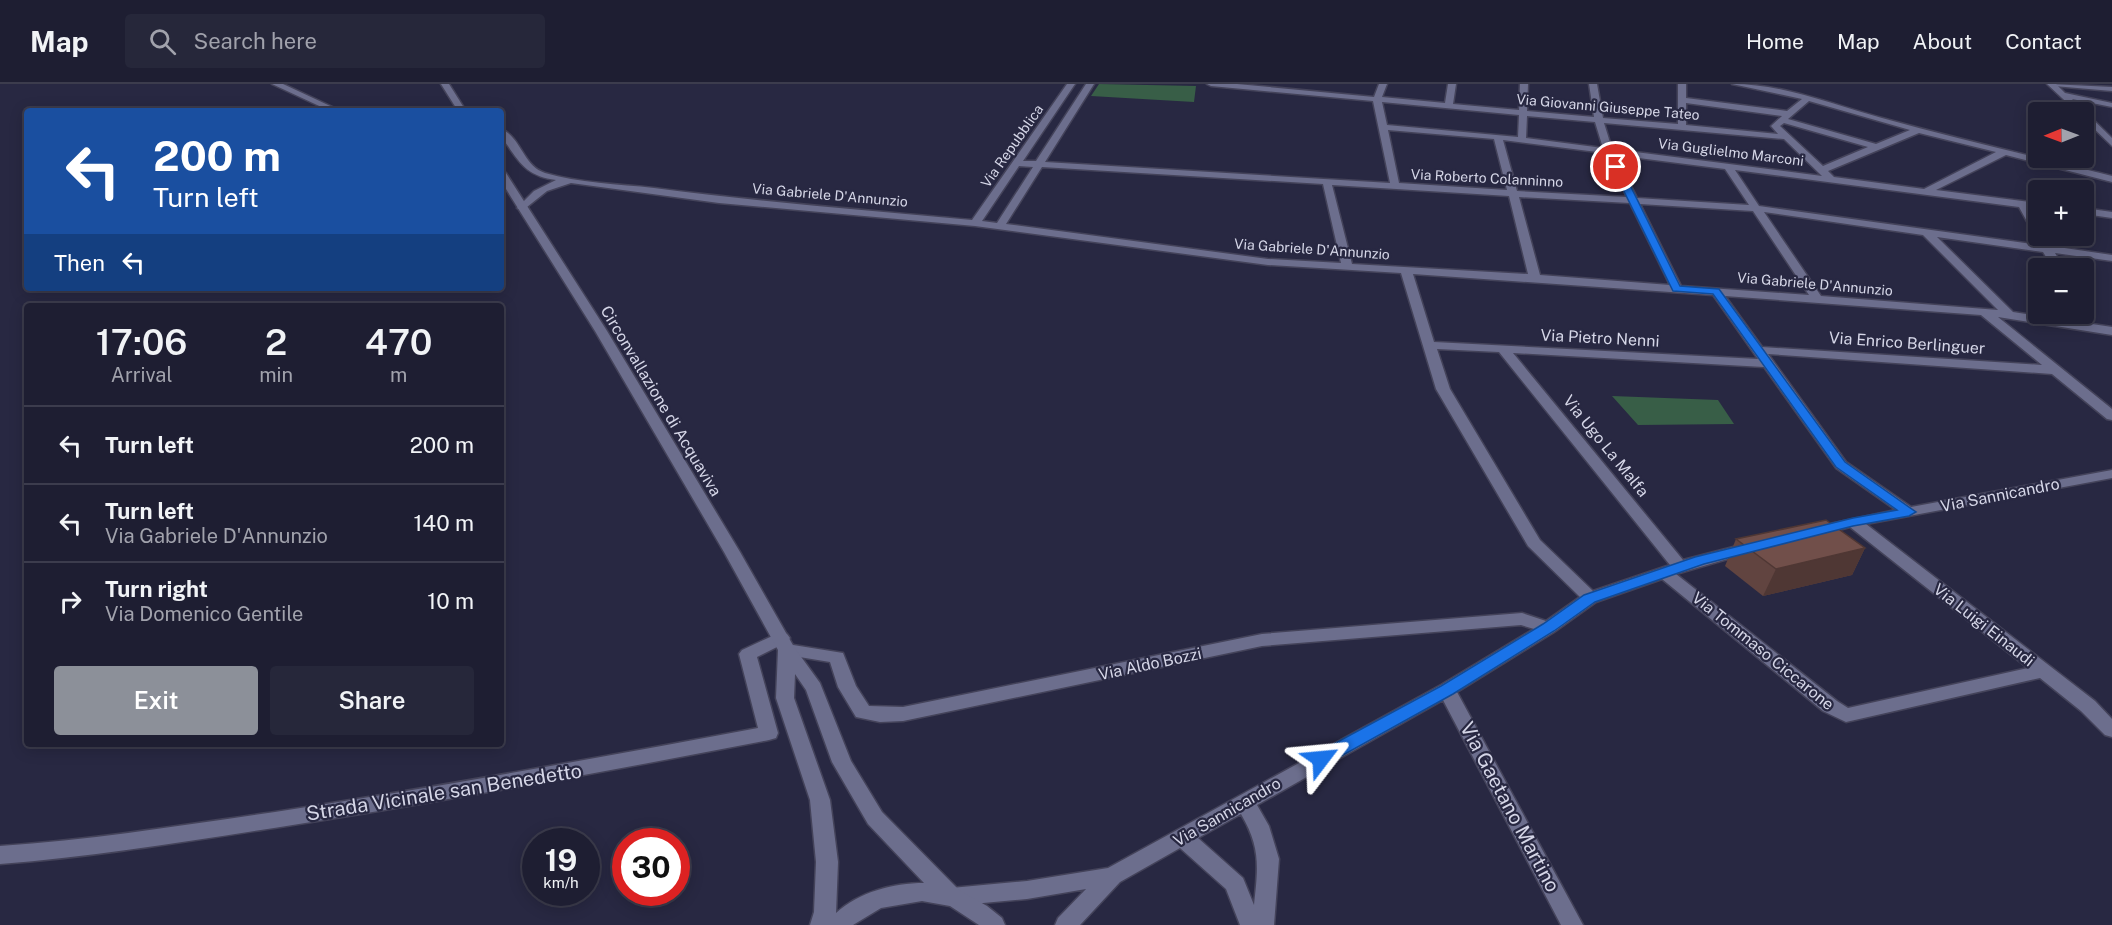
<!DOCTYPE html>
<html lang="en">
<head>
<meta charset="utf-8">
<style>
	:root { --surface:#1e1e32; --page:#26273a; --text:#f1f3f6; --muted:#a1a2ac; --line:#3c3c4d; --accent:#8c9099 }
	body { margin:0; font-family:"Public Sans",sans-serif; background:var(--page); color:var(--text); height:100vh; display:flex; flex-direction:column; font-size:22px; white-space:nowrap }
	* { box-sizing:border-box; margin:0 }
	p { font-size:20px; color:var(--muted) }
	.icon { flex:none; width:33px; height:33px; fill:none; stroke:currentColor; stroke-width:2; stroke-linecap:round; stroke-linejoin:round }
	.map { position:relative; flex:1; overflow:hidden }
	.details { position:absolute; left:24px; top:219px; width:480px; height:444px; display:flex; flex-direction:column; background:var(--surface); border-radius:6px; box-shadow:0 3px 15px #0003,0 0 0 2px var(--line) }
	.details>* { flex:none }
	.guide { position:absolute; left:24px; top:24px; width:480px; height:183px; border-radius:6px; box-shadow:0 3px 15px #0003,0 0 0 2px var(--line); background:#1a4fa0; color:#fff; overflow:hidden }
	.needle { width:39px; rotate:269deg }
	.controls { position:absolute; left:2028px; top:18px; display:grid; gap:12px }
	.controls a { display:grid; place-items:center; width:66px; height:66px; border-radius:6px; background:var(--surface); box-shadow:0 3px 15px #0003,0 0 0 2px var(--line); font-size:30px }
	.speed { position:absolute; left:522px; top:744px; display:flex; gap:12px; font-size:30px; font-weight:700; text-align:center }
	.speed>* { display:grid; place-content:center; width:78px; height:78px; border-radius:50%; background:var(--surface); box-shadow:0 3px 15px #0003,0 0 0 2px var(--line); line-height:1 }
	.speed small { font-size:15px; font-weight:400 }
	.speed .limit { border:9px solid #d22; background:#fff; color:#111 }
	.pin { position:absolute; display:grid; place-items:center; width:51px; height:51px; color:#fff; margin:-26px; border:3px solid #fff; border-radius:50%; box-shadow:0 2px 6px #0007 }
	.me { position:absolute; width:66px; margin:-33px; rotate:61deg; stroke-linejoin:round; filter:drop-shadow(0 0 4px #0008) }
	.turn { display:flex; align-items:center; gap:21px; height:126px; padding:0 30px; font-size:27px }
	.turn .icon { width:78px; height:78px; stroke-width:2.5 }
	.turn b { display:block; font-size:42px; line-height:51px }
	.then { display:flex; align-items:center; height:57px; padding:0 30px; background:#0003; gap:12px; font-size:22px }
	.eta { display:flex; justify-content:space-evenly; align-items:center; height:102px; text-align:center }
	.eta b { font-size:36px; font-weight:600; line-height:42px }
	.button { display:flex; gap:12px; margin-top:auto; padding:12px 30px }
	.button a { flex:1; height:69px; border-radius:6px; background:var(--accent); color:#fff; font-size:24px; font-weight:600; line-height:69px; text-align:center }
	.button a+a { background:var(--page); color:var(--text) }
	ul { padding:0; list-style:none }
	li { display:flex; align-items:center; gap:18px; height:78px; padding:0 30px; border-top:2px solid var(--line) }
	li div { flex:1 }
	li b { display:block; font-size:22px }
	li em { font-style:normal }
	header { display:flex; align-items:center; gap:36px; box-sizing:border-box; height:84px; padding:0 30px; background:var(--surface); border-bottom:2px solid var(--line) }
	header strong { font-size:28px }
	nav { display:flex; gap:33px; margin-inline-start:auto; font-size:21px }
	.search { width:420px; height:54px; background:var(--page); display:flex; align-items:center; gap:15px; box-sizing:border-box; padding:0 21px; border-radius:6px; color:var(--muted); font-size:22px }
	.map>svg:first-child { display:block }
	.green { fill:#385e47 }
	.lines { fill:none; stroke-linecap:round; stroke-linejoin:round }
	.street-casing { stroke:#44435a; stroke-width:3 }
	.secondary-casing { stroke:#44435a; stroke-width:3 }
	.street { fill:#6c6e8d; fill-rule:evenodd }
	.secondary { fill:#6c6e8d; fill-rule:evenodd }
	.wall { fill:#614440 }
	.shaded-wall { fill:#4f3734 }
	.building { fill:#714f4a; stroke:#4f3734; stroke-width:1.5 }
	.route { fill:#1a73e8; stroke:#114b97; stroke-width:1.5 }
	.labels { text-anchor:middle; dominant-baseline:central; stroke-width:4.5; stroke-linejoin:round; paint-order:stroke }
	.far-street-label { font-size:14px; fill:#d5d6e7; stroke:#282842 }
	.street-label { font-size:16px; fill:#d5d6e7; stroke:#282842 }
	.near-street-label { font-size:20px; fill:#d5d6e7; stroke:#282842 }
</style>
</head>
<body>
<header>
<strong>Map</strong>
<div class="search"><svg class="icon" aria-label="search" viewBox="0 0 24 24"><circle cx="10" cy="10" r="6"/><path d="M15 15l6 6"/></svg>Search here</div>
<nav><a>Home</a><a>Map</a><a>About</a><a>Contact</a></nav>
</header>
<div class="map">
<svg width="2112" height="841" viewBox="0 0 2112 841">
	<rect width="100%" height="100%" fill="#282842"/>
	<path class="green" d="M 1099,0 L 1196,2 L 1194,18 L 1091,12 Z
		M 1612,312 L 1718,316 L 1734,340 L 1638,341 Z"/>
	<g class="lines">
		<g class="street-casing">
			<path id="street" d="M 272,0 L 283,0 L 341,27 L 330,27 Z
				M 1067,0 L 1075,0 L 1023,77 L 1036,77 L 1086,0 L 1094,0 L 1045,78 L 1390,99 L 1373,17 L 1211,2 L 1207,0 L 1237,0 L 1374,13 L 1379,0 L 1387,0 L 1382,13 L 1445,19 L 1448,0 L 1456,0 L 1453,20 L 1519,26 L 1520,0 L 1528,0 L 1527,27 L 1594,33 L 1589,0 L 1597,0 L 1603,34 L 1678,40 L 1678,0 L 1686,0 L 1686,14 L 1787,27 L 1802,15 L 1732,0 C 1784,0 1833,21 1882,34 C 1958,55 2036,73 2112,92 L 2112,98 L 2006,71 L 1936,106 L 2038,119 L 2038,125 L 2030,124 L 2038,140 L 2038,152 L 2045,152 L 2051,162 L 2112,171 L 2112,177 L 2055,169 L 2064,184 L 2053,184 L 2043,168 L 1937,153 L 2013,228 L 2112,243 L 2112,251 L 1998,233 L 2112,325 L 2112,336 L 2107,335 L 2052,290 L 1768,270 L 1846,378 L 1911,423 L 2112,386 L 2112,394 L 1866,440 L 2095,617 L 2112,635 L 2112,653 L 2105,651 L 2081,627 L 2040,594 L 1846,638 L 1823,627 L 1662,495 L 1596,518 L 1554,548 L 1457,608 L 1583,841 L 1561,841 L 1443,616 L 1257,721 L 1269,742 L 1279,775 L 1274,841 L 1240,841 L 1226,805 L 1180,764 L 1120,798 L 1080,841 L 1055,841 L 1058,834 L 1086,805 L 1027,815 L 951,822 L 943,819 L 940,813 L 943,807 L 951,804 L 1027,797 L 1108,784 L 1441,601 L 1534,545 L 1521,541 L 1262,562 L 903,637 L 880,638 L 856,633 L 838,603 L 830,578 L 781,570 L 778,566 L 781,562 L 787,560 L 843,569 L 856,602 L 869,622 L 903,623 L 1262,550 L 1522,529 L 1546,537 L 1580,513 L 1528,462 L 1436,305 L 1401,189 L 1268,181 L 975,142 L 719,119 L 571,99 L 547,107 L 522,127 L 517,124 L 534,107 L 556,96 C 531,93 521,82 508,62 C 504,56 501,53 501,45 C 521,53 523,82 545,89 C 578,99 619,100 654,104 C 759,118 866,126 972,136 ZM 1809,17 L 1910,46 L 1876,60 L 1788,35 ZM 1382,18 L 1519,31 L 1518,53 L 1387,41 ZM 1686,19 L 1782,32 L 1771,42 L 1778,50 L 1686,41 ZM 1527,32 L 1595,38 L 1603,64 L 1526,54 ZM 1604,39 L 1784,55 L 1822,92 L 1612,65 ZM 1784,39 L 1868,63 L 1823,82 L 1780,42 ZM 1388,46 L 1494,55 L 1507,106 L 1399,99 ZM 1919,49 L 1996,68 L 1924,105 L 1834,93 L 1828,87 ZM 1503,56 L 1605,69 L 1627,113 L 1517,107 ZM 1615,71 L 1725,85 L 1749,121 L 1637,114 ZM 1019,82 L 1033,83 L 997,139 L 982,137 ZM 1042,83 L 1323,100 L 1341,179 L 1268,175 L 1006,140 ZM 1735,86 L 2019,123 L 2040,161 L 1759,122 ZM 1332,101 L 1509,112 L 1528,190 L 1352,180 ZM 1519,113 L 1630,119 L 1670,201 L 1540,191 ZM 1640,120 L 1753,127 L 1809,211 L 1681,202 ZM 1764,128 L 1923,151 L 1998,226 L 1821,212 ZM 1413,190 L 1713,211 L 1758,275 L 1434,258 ZM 1725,212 L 1981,231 L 2042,281 L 1762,263 ZM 1437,265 L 1499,268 L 1670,481 L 1593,507 L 1540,456 L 1450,305 ZM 1513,269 L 1764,283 L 1836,384 L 1896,426 L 1811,444 L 1808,447 L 1811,450 L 1816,452 L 1850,443 L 2028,584 L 1848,624 L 1837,617 L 1676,490 L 1755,467 L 1757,464 L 1755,461 L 1749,459 L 1683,476 ZM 1241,730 C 1261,764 1258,784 1254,821 L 1243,794 L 1198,754 Z
				M 2047,0 L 2056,0 L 2065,9 L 2112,19 L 2112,23 L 2072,15 L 2112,54 L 2112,62 L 2084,35 L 2084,28 L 2077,28 Z
				M 2084,124 L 2112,128 L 2112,134 L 2084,130 Z
				M 781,548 L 787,550 L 790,554 L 787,558 L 757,573 L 778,649 L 776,654 L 769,656 C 604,688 440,718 274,744 C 183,758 92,773 0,780 L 0,762 C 92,756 183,741 275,728 C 437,703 598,674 758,644 L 739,570 L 742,566 Z"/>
		</g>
		<g class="secondary-casing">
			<path id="secondary" d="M 441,0 L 449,0 L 466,27 L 458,27 Z
				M 2050,0 L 2112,3 L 2112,7 L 2054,2 Z
				M 501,86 L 506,89 L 607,247 L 740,468 L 794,563 L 820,599 L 851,677 L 882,728 L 959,806 L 987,822 L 1002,834 L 1005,841 L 979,841 L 950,822 L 922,817 L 881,824 L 853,841 L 810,841 L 814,828 L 816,778 L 810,716 L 776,614 L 778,566 L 724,468 L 595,247 L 501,97 ZM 795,590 L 806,606 L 832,678 L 868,740 L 924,799 C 893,799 859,808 836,829 L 838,778 L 830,716 L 794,614 Z"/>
		</g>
		<use href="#street" class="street"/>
		<use href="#secondary" class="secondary"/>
	</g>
	<path class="wall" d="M 1736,455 L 1865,464 L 1852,491 L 1763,512 L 1725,482 Z"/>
	<path class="shaded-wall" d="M 1865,464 L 1852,491 L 1763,512 L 1776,485 Z"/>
	<path class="building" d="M 1826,436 L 1865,464 L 1776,485 L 1736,455 Z"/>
	<path class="route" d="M 1613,81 L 1621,83 L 1680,202 L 1719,205 L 1845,378 L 1916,428 L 1909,432 L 1853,442 L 1704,480 L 1595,518 L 1554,547 L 1453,610 L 1327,680 L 1321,681 L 1315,680 L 1312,675 L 1315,670 L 1441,602 L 1543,540 L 1584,511 L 1695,473 L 1853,434 L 1897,426 L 1836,383 L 1713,210 L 1673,207 L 1612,83 Z"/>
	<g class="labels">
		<g class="far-street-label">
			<text transform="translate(1608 23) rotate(5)">Via Giovanni Giuseppe Tateo</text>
			<text transform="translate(1012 62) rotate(-55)">Via Repubblica</text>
			<text transform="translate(1731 68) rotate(7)">Via Guglielmo Marconi</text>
			<text transform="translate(1487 94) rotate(3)">Via Roberto Colanninno</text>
			<text transform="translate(830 111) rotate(5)">Via Gabriele D'Annunzio</text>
			<text transform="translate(1312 165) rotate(4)">Via Gabriele D'Annunzio</text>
			<text transform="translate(1815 200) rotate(5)">Via Gabriele D'Annunzio</text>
		</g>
		<g class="street-label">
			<text transform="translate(1600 254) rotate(3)">Via Pietro Nenni</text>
			<text transform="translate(1907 259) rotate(4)">Via Enrico Berlinguer</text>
			<text transform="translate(661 317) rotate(59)">Circonvallazione di Acquaviva</text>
			<text transform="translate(1606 362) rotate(51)">Via Ugo La Malfa</text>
			<text transform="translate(2000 411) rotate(-11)">Via Sannicandro</text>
			<text transform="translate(1984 541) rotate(38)">Via Luigi Einaudi</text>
			<text transform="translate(1763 567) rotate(39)">Via Tommaso Ciccarone</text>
			<text transform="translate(1150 580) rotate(-12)">Via Aldo Bozzi</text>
			<text transform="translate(1227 728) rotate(-30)">Via Sannicandro</text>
		</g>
		<g class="near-street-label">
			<text transform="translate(444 708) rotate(-9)">Strada Vicinale san Benedetto</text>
			<text transform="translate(1510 723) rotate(62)">Via Gaetano Martino</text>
		</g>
	</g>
</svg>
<div class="controls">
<a><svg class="needle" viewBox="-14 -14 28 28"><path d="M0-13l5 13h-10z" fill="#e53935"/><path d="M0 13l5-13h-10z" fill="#a1a2ac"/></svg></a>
<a>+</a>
<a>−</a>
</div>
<div class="speed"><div>19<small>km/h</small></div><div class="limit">30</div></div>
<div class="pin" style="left:1616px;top:83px;background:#d93025"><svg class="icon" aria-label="arrive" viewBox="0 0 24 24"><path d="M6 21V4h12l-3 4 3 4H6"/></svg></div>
<svg class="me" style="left:1321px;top:675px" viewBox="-20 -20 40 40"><path d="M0-17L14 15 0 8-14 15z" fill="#1a73e8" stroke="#fff" stroke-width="4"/></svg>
<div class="guide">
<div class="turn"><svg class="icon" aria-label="left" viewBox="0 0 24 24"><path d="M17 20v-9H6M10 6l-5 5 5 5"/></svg><div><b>200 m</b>Turn left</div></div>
<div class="then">Then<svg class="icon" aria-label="left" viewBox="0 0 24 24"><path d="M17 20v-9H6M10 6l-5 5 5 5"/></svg></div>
</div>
<section class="details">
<div class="eta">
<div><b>17:06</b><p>Arrival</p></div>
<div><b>2</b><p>min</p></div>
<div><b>470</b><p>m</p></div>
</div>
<ul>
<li><svg class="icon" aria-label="left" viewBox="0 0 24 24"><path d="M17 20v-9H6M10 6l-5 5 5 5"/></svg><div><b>Turn left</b></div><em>200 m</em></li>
<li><svg class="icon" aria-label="left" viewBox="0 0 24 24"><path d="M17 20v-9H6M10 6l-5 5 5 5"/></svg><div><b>Turn left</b><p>Via Gabriele D'Annunzio</p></div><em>140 m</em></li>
<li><svg class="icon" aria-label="right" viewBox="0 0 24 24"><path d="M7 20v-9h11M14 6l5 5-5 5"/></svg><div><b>Turn right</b><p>Via Domenico Gentile</p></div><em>10 m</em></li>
</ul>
<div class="button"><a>Exit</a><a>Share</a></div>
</section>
</div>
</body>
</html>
